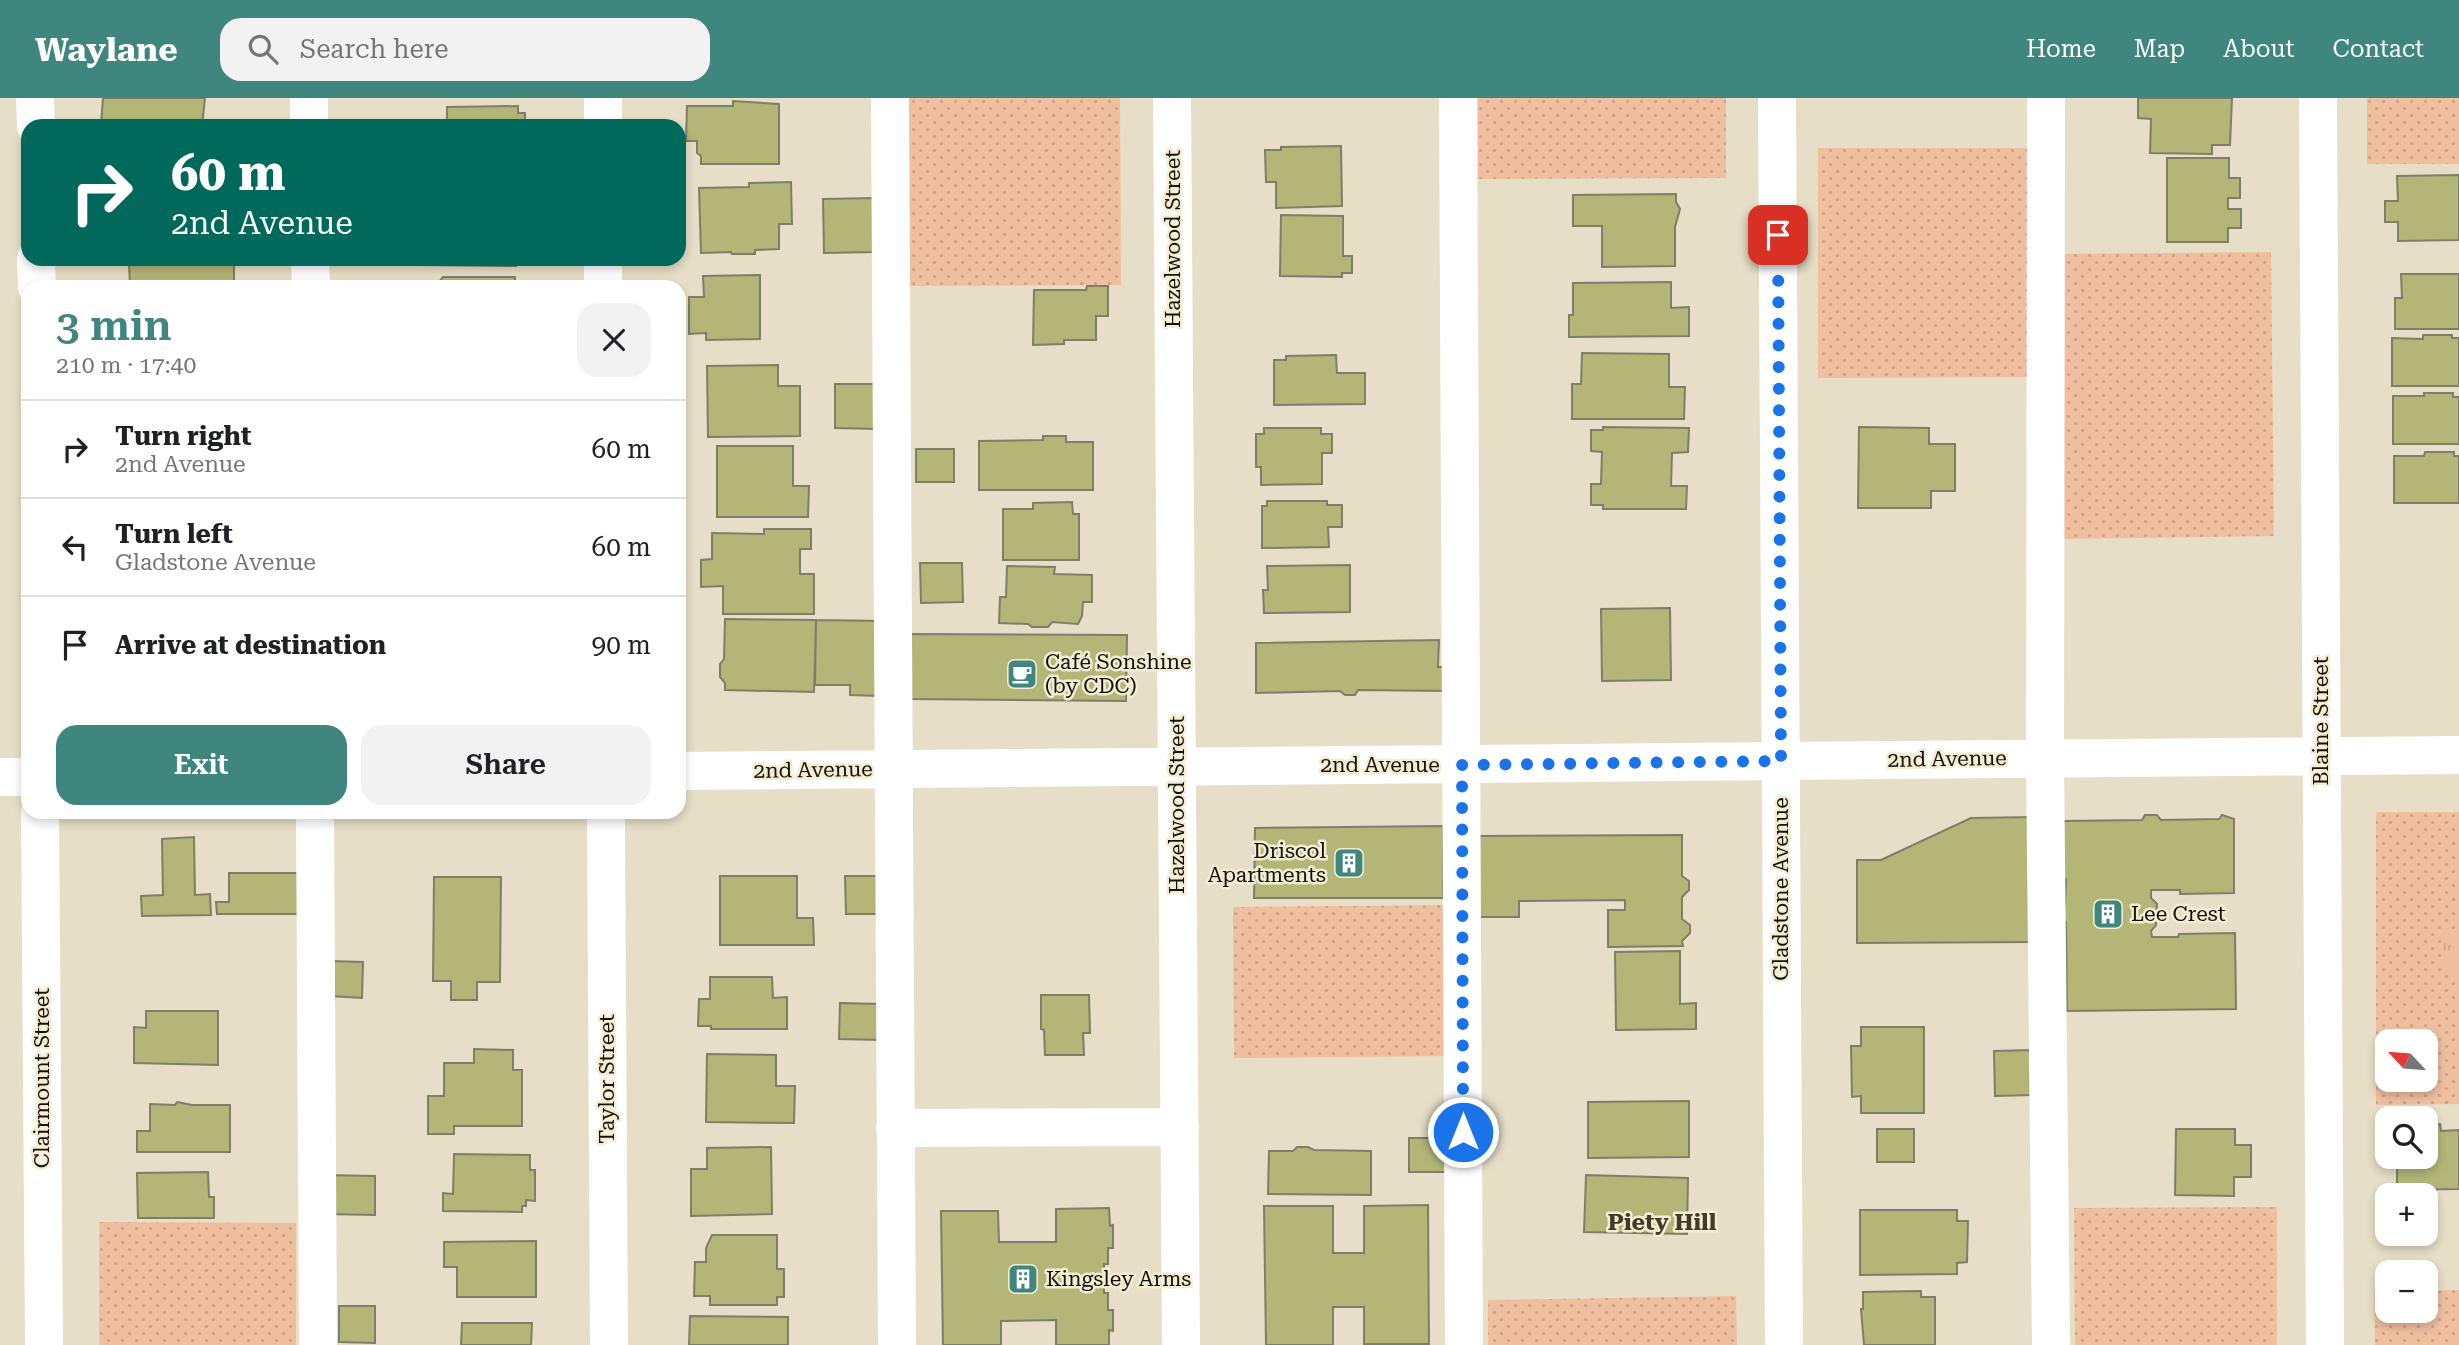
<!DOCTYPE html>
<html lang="en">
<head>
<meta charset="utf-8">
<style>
	:root { --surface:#fff; --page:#f2f2f2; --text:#202124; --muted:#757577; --line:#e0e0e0; --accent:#3f867e }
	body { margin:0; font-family:"Roboto Serif",serif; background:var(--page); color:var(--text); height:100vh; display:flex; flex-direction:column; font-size:26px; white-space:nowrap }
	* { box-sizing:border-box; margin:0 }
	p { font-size:23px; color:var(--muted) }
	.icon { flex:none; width:38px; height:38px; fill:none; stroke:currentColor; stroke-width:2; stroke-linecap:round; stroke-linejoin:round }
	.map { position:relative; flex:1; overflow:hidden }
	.details { position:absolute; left:21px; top:182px; width:665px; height:539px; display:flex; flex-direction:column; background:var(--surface); border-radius:21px; box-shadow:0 4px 10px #0003 }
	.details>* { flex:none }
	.banner { position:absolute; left:21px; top:21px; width:665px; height:147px; border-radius:21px; box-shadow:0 4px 10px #0003; background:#00695c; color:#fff; overflow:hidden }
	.needle { width:46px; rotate:296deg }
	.buttons { position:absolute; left:2375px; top:931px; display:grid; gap:14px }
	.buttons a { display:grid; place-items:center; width:63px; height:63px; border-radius:14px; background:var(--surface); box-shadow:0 4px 10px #0003; font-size:35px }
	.pin { position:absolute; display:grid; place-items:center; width:60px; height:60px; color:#fff; margin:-30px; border-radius:14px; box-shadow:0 4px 10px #0006 }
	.me { position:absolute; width:77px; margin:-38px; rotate:0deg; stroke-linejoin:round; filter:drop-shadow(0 0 5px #0008) }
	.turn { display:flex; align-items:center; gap:24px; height:147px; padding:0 35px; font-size:32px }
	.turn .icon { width:91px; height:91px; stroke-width:2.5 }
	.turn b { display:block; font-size:49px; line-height:60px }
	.round { display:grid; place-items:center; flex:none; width:74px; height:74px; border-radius:21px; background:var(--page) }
	.overview { display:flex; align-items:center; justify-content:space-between; height:119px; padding:0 35px }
	h1 { font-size:42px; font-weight:600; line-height:52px; color:var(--accent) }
	.primary-button { display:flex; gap:14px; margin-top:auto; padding:14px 35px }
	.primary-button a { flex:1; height:80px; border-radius:21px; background:var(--accent); color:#fff; font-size:28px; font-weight:600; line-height:80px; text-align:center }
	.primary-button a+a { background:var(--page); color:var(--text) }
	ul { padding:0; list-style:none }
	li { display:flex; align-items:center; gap:21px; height:98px; padding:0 35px; border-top:2px solid var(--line) }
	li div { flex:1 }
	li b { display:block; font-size:26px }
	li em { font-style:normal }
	header { display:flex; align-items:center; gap:42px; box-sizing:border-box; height:98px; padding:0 35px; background:var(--accent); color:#fff }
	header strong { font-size:33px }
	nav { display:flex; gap:38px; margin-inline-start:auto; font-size:24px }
	.search { width:490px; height:63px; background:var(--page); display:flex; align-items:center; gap:18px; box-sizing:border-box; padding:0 24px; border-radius:21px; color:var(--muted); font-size:26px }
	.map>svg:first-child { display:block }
	.grass { fill:url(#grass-dots); fill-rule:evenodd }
	.park { fill:url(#park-tufts) }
	.building { fill:#b3b677; stroke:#7e7f69; stroke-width:2 }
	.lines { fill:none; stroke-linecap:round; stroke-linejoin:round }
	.minor { stroke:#fff; stroke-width:38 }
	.route { stroke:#1a73e8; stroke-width:12; stroke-dasharray:0 21.6 }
	.labels { text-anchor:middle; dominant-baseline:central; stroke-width:5; stroke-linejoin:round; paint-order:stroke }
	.street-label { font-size:21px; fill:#141109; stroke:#f4ecd3 }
	.poi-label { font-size:21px; fill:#141109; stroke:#f4ecd3; text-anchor:start }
	.neighbourhood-label { font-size:23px; font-weight:bold; fill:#423c27; stroke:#f4ecd3 }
</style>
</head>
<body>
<header>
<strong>Waylane</strong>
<div class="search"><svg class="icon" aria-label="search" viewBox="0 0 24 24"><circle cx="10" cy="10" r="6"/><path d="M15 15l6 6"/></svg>Search here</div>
<nav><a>Home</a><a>Map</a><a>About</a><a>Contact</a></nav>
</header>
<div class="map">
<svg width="2459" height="1247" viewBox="0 0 2459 1247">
	<defs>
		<pattern id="grass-dots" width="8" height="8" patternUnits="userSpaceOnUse" patternTransform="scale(1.75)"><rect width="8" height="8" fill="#efbfa0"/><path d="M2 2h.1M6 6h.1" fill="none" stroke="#cca388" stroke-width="1.8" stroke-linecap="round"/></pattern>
		<pattern id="park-tufts" width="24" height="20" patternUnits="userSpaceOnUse" patternTransform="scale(1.75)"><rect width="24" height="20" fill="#efbfa0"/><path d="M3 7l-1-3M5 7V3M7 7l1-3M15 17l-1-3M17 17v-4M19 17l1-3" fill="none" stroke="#cca388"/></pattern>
	</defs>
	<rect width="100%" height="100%" fill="#e6dec6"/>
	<path class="grass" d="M 907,0 L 1120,0 L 1121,187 L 907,188 Z
		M 1478,0 L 1726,0 L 1726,80 L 1478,81 Z
		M 2367,0 L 2459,0 L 2459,66 L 2367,66 Z
		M 1818,50 L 2030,50 L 2030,279 L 1818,280 Z
		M 2271,154 L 2274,438 L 2063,441 L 2060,156 Z
		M 2376,714 L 2459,714 L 2459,1006 L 2376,1007 ZM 2387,943 L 2426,943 L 2426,982 L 2387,982 Z
		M 1449,807 L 1450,958 L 1234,960 L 1233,809 Z
		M 2277,1109 L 2277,1247 L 2075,1247 L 2074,1110 Z
		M 99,1124 L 296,1125 L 296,1247 L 99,1247 Z
		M 2459,1192 L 2459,1247 L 2375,1247 L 2374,1193 L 2387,1193 L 2387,1213 L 2426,1213 L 2426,1193 Z
		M 1736,1198 L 1737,1247 L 1488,1247 L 1488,1202 Z"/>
	<path class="park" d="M 2459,832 L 2459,873 L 2442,874 L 2442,833 Z"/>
	<path class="building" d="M 103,0 L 205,0 L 202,28 L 101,26 Z
		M 2138,0 L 2232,0 L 2230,47 L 2212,47 L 2212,56 L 2150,55 L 2151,21 L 2138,20 Z
		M 733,3 L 779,6 L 779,66 L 701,66 L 701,58 L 697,55 L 697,43 L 686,43 L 687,8 L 733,8 Z
		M 518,8 L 518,15 L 525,15 L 525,27 L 447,28 L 447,9 Z
		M 1341,48 L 1342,108 L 1276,110 L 1276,84 L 1266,84 L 1265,52 L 1281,52 L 1281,49 Z
		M 2167,60 L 2229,60 L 2229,80 L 2240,80 L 2240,100 L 2228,100 L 2228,111 L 2241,111 L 2241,130 L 2228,130 L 2228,144 L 2167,144 Z
		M 2459,77 L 2459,142 L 2398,143 L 2398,124 L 2385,124 L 2385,103 L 2398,103 L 2397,78 Z
		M 791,84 L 792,126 L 779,126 L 779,151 L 755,152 L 755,156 L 732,156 L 731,154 L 701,155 L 699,90 L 749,89 L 749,85 Z
		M 1676,96 L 1676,104 L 1680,111 L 1675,129 L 1675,168 L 1602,169 L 1602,128 L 1573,128 L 1573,97 Z
		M 874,100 L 875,154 L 824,155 L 823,101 Z
		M 1281,117 L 1343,118 L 1343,158 L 1352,158 L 1352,175 L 1342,175 L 1342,179 L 1280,178 Z
		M 162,161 L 193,161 L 193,165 L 234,163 L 234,189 L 130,189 L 129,165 L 161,165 Z
		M 422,161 L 516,161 L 516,168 L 422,167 Z
		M 2401,176 L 2459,176 L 2459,231 L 2395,231 L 2395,200 L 2402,200 Z
		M 760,177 L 760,241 L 706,242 L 706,235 L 689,236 L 689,199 L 704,199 L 703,178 Z
		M 443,179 L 515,179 L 515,189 L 439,189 L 439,184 Z
		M 1671,184 L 1671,210 L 1689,209 L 1689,238 L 1569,239 L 1569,217 L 1573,217 L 1573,185 Z
		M 1087,188 L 1108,188 L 1108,218 L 1096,218 L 1096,242 L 1064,242 L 1064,246 L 1033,247 L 1034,192 L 1086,192 Z
		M 2423,237 L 2452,237 L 2452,240 L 2459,240 L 2459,288 L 2392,288 L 2392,240 L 2423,241 Z
		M 1582,255 L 1669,256 L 1669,289 L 1685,289 L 1684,321 L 1572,321 L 1572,286 L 1581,286 Z
		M 1336,257 L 1337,275 L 1365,275 L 1365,306 L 1274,307 L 1274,262 L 1286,262 L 1286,258 Z
		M 778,267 L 778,288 L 800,288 L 800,338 L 708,339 L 707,268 Z
		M 835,286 L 879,286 L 878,331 L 835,330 Z
		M 2424,295 L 2453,295 L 2453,299 L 2459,299 L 2459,346 L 2393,346 L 2393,298 L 2424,298 Z
		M 1603,329 L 1689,330 L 1688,354 L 1672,355 L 1671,388 L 1687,388 L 1686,411 L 1603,411 L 1603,407 L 1591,407 L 1591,386 L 1601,386 L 1602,354 L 1591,353 L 1591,332 L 1603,332 Z
		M 1859,329 L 1929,330 L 1929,346 L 1955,346 L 1955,393 L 1931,393 L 1931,410 L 1858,410 Z
		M 1264,330 L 1321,330 L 1321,336 L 1332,336 L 1332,355 L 1322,355 L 1322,386 L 1261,387 L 1261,369 L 1256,369 L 1256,336 L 1264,336 Z
		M 1043,338 L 1066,338 L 1066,344 L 1093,344 L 1093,392 L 979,392 L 979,343 L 1043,342 Z
		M 717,348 L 793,348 L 793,388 L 809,388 L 808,419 L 717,419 Z
		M 916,351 L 954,351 L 954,384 L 916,384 Z
		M 2425,354 L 2454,354 L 2454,358 L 2459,358 L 2459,405 L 2394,405 L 2394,358 L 2424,358 Z
		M 1267,403 L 1327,403 L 1327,407 L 1342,407 L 1342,429 L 1328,429 L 1329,449 L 1262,450 L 1262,408 L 1267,408 Z
		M 1072,404 L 1073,416 L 1079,416 L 1079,462 L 1003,462 L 1003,411 L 1033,411 L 1033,405 Z
		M 764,431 L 811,431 L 811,451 L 800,451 L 800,476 L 814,476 L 814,516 L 723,516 L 723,488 L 701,489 L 701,462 L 712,461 L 712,435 L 764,436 Z
		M 920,465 L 962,465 L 963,504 L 921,505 Z
		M 1350,467 L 1350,514 L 1264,515 L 1263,492 L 1268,492 L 1267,468 Z
		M 1007,468 L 1055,469 L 1054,476 L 1092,477 L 1092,504 L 1083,504 L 1082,518 L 1078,526 L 1052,524 L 1048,529 L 1032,529 L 1028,526 L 999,525 L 1000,499 L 1006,499 Z
		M 1670,510 L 1671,582 L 1602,583 L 1601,511 Z
		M 725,521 L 816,522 L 814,594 L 725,592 L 725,585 L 720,579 L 720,566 L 724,561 Z
		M 816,522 L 885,523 L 879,598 L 850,597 L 850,587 L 815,587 Z
		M 911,536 L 1127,537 L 1126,603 L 910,601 Z
		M 1439,542 L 1438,569 L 1448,569 L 1447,593 L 1358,592 L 1355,597 L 1345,597 L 1340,593 L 1256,595 L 1256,545 Z
		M 2145,717 L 2157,717 L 2161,722 L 2219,721 L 2222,717 L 2234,721 L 2234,795 L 2180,796 L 2180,792 L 2151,792 L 2151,800 L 2157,806 L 2156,827 L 2151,833 L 2152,839 L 2178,839 L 2179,836 L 2235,835 L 2236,911 L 2067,913 L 2066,824 L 2060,820 L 2065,807 L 2066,781 L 2060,778 L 2059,729 L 2065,723 L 2142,722 Z
		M 2035,719 L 2035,844 L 1857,845 L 1857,762 L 1881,762 L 1971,720 Z
		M 1443,728 L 1443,800 L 1254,800 L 1255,730 Z
		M 1682,737 L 1682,778 L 1689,783 L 1689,792 L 1682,799 L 1682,821 L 1690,827 L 1690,835 L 1682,843 L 1683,848 L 1608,849 L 1608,812 L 1625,812 L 1625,802 L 1519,803 L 1519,819 L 1476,819 L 1475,738 Z
		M 194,739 L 195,797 L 210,796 L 211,817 L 142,818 L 141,798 L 163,797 L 162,741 Z
		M 229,775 L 298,775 L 298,816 L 217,816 L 216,804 L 229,804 Z
		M 720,778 L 797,778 L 797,820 L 813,820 L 814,847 L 720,847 Z
		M 845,778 L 881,778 L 881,816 L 846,816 Z
		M 434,779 L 501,779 L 500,884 L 477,884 L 477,902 L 451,902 L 451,883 L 433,883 Z
		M 1680,853 L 1680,906 L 1696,905 L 1696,931 L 1616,932 L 1615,854 Z
		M 331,863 L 363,864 L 362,900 L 330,898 Z
		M 710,879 L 772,879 L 773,900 L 787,899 L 787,931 L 711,931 L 711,928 L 698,928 L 699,901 L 710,901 Z
		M 1041,897 L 1089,897 L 1090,935 L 1083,935 L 1084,957 L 1045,957 L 1044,932 L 1041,931 Z
		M 840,905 L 882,906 L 881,942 L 839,941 Z
		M 146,913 L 218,913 L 218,967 L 134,965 L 134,929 L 146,930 Z
		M 1861,929 L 1924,929 L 1924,1015 L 1861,1015 L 1861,998 L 1852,999 L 1851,948 L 1861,948 Z
		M 474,951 L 513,952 L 513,972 L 522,972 L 522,1028 L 454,1028 L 454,1036 L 428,1036 L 428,998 L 444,998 L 444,965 L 474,965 Z
		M 2032,952 L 2033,997 L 1995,998 L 1994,953 Z
		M 707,956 L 776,957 L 776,988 L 795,988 L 794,1025 L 706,1024 Z
		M 1689,1003 L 1689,1059 L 1588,1060 L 1588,1004 Z
		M 177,1004 L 192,1007 L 230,1007 L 230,1054 L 137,1054 L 137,1033 L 150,1033 L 150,1006 L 175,1007 Z
		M 2440,1026 L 2441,1033 L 2459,1032 L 2459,1091 L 2397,1092 L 2397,1059 L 2426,1059 L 2426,1027 Z
		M 1877,1031 L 1914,1031 L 1914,1064 L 1877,1064 Z
		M 2176,1031 L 2235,1031 L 2235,1047 L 2251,1047 L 2251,1079 L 2234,1079 L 2234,1098 L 2175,1097 Z
		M 1409,1040 L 1447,1040 L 1448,1074 L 1409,1074 Z
		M 771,1049 L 772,1116 L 691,1118 L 691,1071 L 707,1071 L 707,1050 Z
		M 1297,1049 L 1308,1049 L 1314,1052 L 1371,1053 L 1371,1097 L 1268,1096 L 1269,1053 L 1293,1053 Z
		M 454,1056 L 530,1057 L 530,1072 L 535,1072 L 535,1103 L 526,1102 L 526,1108 L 522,1108 L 522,1114 L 443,1113 L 443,1095 L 453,1096 Z
		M 208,1074 L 209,1099 L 214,1099 L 214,1120 L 138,1120 L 137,1075 Z
		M 326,1077 L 375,1078 L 375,1117 L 325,1116 Z
		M 1586,1077 L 1688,1080 L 1687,1136 L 1584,1134 Z
		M 1428,1107 L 1429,1246 L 1364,1246 L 1364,1209 L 1333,1209 L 1333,1247 L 1266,1247 L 1264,1108 L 1333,1108 L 1333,1155 L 1364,1155 L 1364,1108 Z
		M 1109,1110 L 1110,1128 L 1113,1127 L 1113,1150 L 1108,1150 L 1108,1166 L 1104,1166 L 1104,1195 L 1108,1195 L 1108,1212 L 1113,1212 L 1113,1233 L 1109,1232 L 1109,1247 L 1056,1247 L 1056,1222 L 1001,1223 L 1001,1247 L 943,1247 L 941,1113 L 998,1113 L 999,1144 L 1056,1144 L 1056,1111 Z
		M 1860,1112 L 1957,1112 L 1957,1123 L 1968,1123 L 1967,1164 L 1957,1165 L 1957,1176 L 1860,1177 Z
		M 712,1137 L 777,1137 L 777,1171 L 784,1171 L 784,1199 L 777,1199 L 777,1207 L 710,1207 L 710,1198 L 694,1198 L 695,1164 L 706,1164 L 706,1150 Z
		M 536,1143 L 536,1199 L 457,1199 L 457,1169 L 444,1169 L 444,1144 Z
		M 1921,1193 L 1921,1199 L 1935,1199 L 1935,1247 L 1864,1247 L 1861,1211 L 1863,1211 L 1863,1194 Z
		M 339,1208 L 375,1208 L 375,1245 L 339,1244 Z
		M 690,1218 L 788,1219 L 788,1247 L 689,1247 Z
		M 462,1225 L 532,1225 L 531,1247 L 461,1247 Z"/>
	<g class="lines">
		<path class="minor" d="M 35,0 L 36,28
			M 309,0 L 309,28
			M 603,0 L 603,28
			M 890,0 L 897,1247
			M 1172,0 L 1181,1247
			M 1458,0 L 1464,1247
			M 1777,0 L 1784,1247
			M 2046,0 L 2045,661 L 2051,1247
			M 2318,0 L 2325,1247
			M 36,161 L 37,189
			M 310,161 L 311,189
			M 603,161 L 603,189
			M 679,673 L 2459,657
			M 0,679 L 28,679
			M 40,714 L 44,1247
			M 315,714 L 318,1247
			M 606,714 L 609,1247
			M 895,1030 L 1180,1029"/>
	</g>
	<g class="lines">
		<path class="route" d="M 1463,1034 L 1462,667 L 1781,663 L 1778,137"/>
	</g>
	<defs>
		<g id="cafe-square" transform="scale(1.575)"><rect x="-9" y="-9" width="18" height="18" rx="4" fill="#3f867e" stroke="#f4ecd3"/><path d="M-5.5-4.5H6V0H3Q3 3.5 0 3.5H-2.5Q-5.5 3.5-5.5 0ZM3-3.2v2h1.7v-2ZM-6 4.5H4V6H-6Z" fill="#fff"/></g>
		<g id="building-square" transform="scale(1.575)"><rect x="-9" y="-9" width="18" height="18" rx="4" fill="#3f867e" stroke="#f4ecd3"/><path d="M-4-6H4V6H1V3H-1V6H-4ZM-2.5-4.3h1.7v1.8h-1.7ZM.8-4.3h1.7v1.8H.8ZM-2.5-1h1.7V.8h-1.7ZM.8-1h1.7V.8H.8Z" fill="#fff"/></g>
	</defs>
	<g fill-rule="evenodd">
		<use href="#cafe-square" x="1022" y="576"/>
		<use href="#building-square" x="1349" y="765"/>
		<use href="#building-square" x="2108" y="816"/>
		<use href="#building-square" x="1023" y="1181"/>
	</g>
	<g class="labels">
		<g class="street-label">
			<text transform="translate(1173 141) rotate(-90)">Hazelwood Street</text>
			<text transform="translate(2321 623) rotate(-90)">Blaine Street</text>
			<text transform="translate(1947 661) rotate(-1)">2nd Avenue</text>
			<text x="1380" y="667">2nd Avenue</text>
			<text transform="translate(813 672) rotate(-1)">2nd Avenue</text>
			<text transform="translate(1177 707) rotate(-90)">Hazelwood Street</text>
			<text transform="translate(1781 791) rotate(-90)">Gladstone Avenue</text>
			<text transform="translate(42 980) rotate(-90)">Clairmount Street</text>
			<text transform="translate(607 981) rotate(-90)">Taylor Street</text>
		</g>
		<g class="poi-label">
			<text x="1045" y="564">Café Sonshine<tspan x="1045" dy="24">(by CDC)</tspan></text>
			<text x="1326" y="753" text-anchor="end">Driscol<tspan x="1326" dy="24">Apartments</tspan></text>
			<text x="2131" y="816">Lee Crest</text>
			<text x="1046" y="1181">Kingsley Arms</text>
		</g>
		<g class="neighbourhood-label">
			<text x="1662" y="1124">Piety Hill</text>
		</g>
	</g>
</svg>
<div class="buttons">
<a><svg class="needle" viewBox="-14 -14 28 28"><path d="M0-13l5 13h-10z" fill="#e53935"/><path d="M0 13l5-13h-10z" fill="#757577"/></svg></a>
<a><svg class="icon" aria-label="search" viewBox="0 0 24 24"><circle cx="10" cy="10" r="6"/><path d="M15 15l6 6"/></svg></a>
<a>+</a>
<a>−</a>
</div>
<div class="pin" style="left:1778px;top:137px;background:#d93025"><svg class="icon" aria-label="arrive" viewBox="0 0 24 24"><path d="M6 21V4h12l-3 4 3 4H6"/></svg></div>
<svg class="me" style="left:1463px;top:1034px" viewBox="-20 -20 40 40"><circle r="17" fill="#1a73e8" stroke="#fff" stroke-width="3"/><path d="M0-11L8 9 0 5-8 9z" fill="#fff"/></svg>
<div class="banner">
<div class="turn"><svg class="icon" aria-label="right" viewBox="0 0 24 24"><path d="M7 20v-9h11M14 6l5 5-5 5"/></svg><div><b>60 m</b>2nd Avenue</div></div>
</div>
<section class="details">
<div class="overview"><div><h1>3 min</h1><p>210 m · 17:40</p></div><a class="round"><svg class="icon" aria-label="close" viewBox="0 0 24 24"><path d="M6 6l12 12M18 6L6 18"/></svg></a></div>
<ul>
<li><svg class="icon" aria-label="right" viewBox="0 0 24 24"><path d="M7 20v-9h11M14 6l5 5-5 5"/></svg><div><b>Turn right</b><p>2nd Avenue</p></div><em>60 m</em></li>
<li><svg class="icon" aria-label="left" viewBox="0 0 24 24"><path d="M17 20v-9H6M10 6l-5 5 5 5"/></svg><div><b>Turn left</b><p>Gladstone Avenue</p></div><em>60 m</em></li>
<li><svg class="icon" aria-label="arrive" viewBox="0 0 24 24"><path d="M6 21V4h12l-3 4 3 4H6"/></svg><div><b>Arrive at destination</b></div><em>90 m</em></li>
</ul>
<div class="primary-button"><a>Exit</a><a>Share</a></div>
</section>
</div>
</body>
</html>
